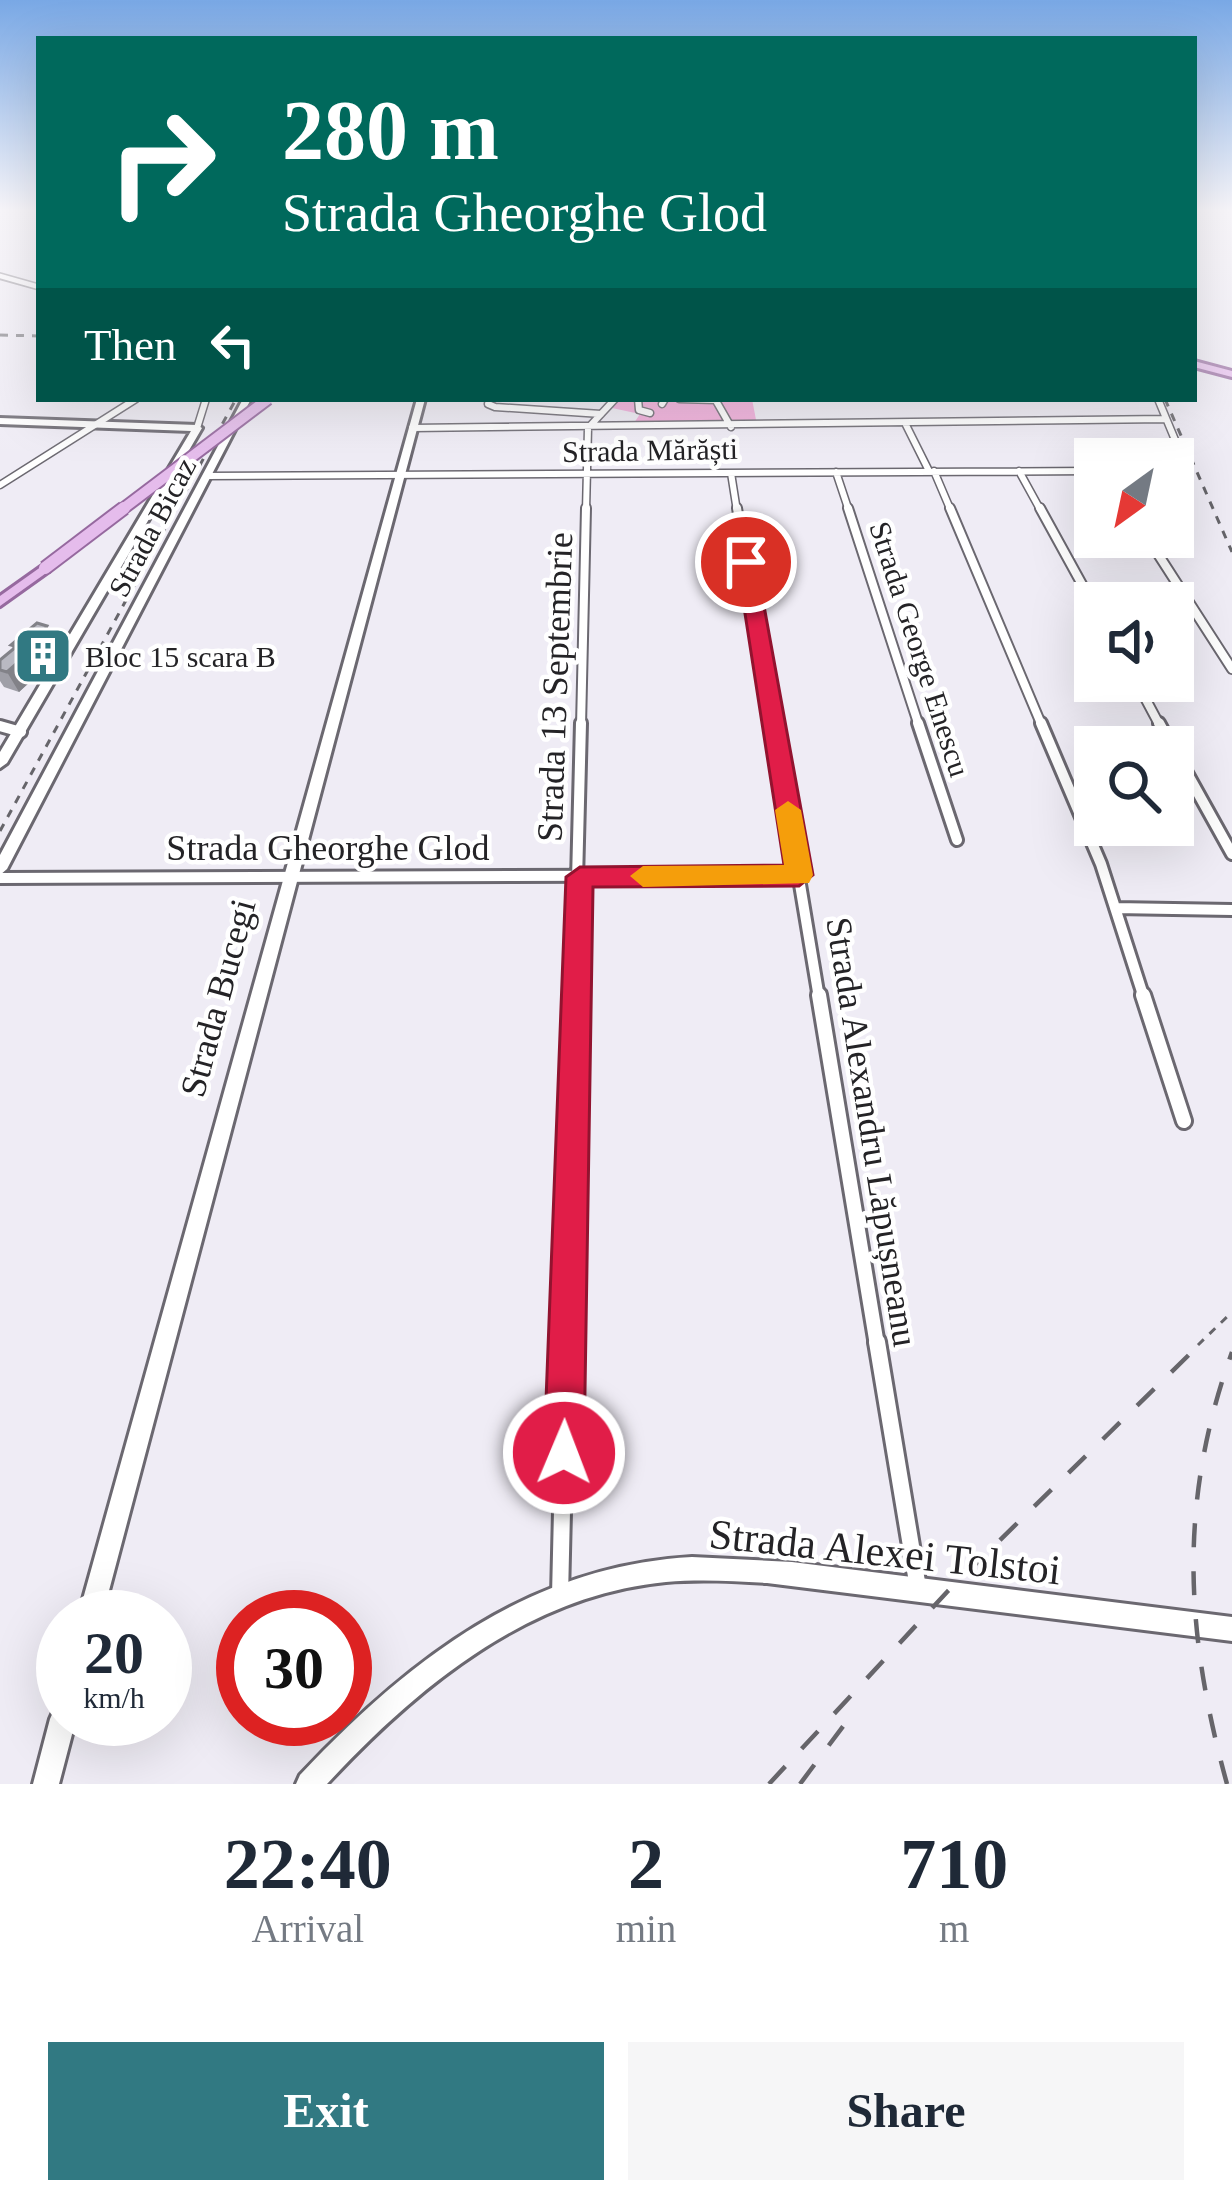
<!DOCTYPE html>
<html lang="en">
<head>
<meta charset="utf-8">
<style>
	:root { --surface:#fff; --page:#f6f6f7; --text:#1f2937; --muted:#747a83; --accent:#317982 }
	body { margin:0; font-family:"Times New Roman",serif; background:var(--page); color:var(--text); height:100vh; display:flex; flex-direction:column; font-size:45px; white-space:nowrap }
	* { box-sizing:border-box; margin:0 }
	p { font-size:39px; color:var(--muted) }
	.icon { flex:none; width:66px; height:66px; fill:none; stroke:currentColor; stroke-width:2; stroke-linecap:round; stroke-linejoin:round }
	.map { position:relative; height:1784px; overflow:hidden }
	.details { display:flex; flex-direction:column; background:var(--surface); flex:1 }
	.details>* { flex:none }
	.banner { position:absolute; left:36px; top:36px; width:1161px; height:366px; border-radius:0px; box-shadow:0 12px 48px #0002; background:#00695c; color:#fff; overflow:hidden }
	.needle { width:78px; rotate:213deg }
	.fabs { position:absolute; left:1074px; top:438px; display:grid; gap:24px }
	.fabs a { display:grid; place-items:center; width:120px; height:120px; border-radius:0px; background:var(--surface); box-shadow:0 12px 48px #0002; font-size:60px }
	.speed { position:absolute; left:36px; top:1590px; display:flex; gap:24px; font-size:60px; font-weight:700; text-align:center }
	.speed>* { display:grid; place-content:center; width:156px; height:156px; border-radius:50%; background:var(--surface); box-shadow:0 12px 48px #0002; line-height:1 }
	.speed small { font-size:30px; font-weight:400 }
	.speed .limit { border:18px solid #d22; background:#fff; color:#111 }
	.pin { position:absolute; display:grid; place-items:center; width:102px; height:102px; color:#fff; margin:-51px; border:6px solid #fff; border-radius:50%; box-shadow:0 3px 12px #0007 }
	.me { position:absolute; width:132px; margin:-66px; rotate:1deg; stroke-linejoin:round; filter:drop-shadow(0 0 9px #0008) }
	.turn { display:flex; align-items:center; gap:42px; height:252px; padding:0 48px; font-size:54px }
	.turn .icon { width:156px; height:156px; stroke-width:2.5 }
	.turn b { display:block; font-size:84px; line-height:102px }
	.then { display:flex; align-items:center; height:114px; padding:0 48px; background:#0003; gap:24px; font-size:45px }
	.eta { display:flex; justify-content:space-evenly; align-items:center; height:204px; text-align:center }
	.eta b { font-size:72px; font-weight:600; line-height:84px }
	.action { display:flex; gap:24px; margin-top:auto; padding:24px 48px }
	.action a { flex:1; height:138px; border-radius:0px; background:var(--accent); color:#fff; font-size:48px; font-weight:600; line-height:138px; text-align:center }
	.action a+a { background:var(--page); color:var(--text) }
	.map>svg:first-child { display:block }
	.green { fill:#f2acda }
	.lines { fill:none; stroke-linecap:round; stroke-linejoin:round }
	.street-far5-casing { stroke:#6b6870; stroke-width:8 }
	.street-far4-casing { stroke:#6b6870; stroke-width:9 }
	.street-far3-casing { stroke:#6b6870; stroke-width:12 }
	.street-far2-casing { stroke:#6b6870; stroke-width:16 }
	.street-far1-casing { stroke:#6b6870; stroke-width:20 }
	.street-casing { stroke:#6b6870; stroke-width:22 }
	.secondary-casing { stroke:#6b6870; stroke-width:6 }
	.primary-casing { stroke:#96699f; stroke-width:6 }
	.street-far5 { stroke:#fff; stroke-width:4.5 }
	.street-far4 { stroke:#fff; stroke-width:6 }
	.street-far3 { stroke:#fff; stroke-width:8 }
	.street-far2 { stroke:#fff; stroke-width:10 }
	.street-far1 { stroke:#fff; stroke-width:14 }
	.street { stroke:#fff; stroke-width:16 }
	.secondary { fill:#fff; fill-rule:evenodd }
	.primary { fill:#e5bcec; fill-rule:evenodd }
	.rail-far1 { stroke:#66656a; stroke-width:3; stroke-dasharray:8 8; stroke-linecap:butt }
	.rail { stroke:#66656a; stroke-width:4.5; stroke-dasharray:24 24; stroke-linecap:butt }
	.primary-bridge-far1-casing { stroke:#96699f; stroke-width:14; stroke-linecap:butt }
	.primary-bridge-casing { stroke:#96699f; stroke-width:16; stroke-linecap:butt }
	.primary-bridge-far1 { stroke:#e5bcec; stroke-width:10 }
	.primary-bridge { stroke:#e5bcec; stroke-width:12 }
	.wall { fill:#9f9fa7 }
	.shaded-wall { fill:#828288 }
	.building { fill:#b9b9c2; stroke:#828288; stroke-width:3 }
	.route { fill:#e11d48; stroke:#92132f; stroke-width:3 }
	.slow { fill:#f59e0b }
	.labels { text-anchor:middle; dominant-baseline:central; stroke-width:9; stroke-linejoin:round; paint-order:stroke }
	.far-street-label { font-size:30px; fill:#242326; stroke:#fff }
	.far-poi-label { font-size:30px; fill:#242326; stroke:#fff; text-anchor:start }
	.street-label { font-size:36px; fill:#242326; stroke:#fff }
	.near-street-label { font-size:42px; fill:#242326; stroke:#fff }
</style>
</head>
<body>
<div class="map">
<svg width="1232" height="1784" viewBox="0 0 1232 1784">
	<rect width="100%" height="100%" fill="#efecf5"/>
	<path class="green" d="M 620,399 L 752,399 L 757,425 L 632,426 L 640,414 L 612,408 Z"/>
	<g class="lines">
		<g class="street-far5-casing">
			<path id="street-far5" d="M 0,276 L 39,287"/>
		</g>
		<g class="street-far4-casing">
			<path id="street-far4" d="M 489,399 L 488,404 L 495,407 L 601,414
				M 638,399 L 639,410 L 650,413
				M 679,399 L 717,400
				M 715,399 L 731,427
				M 1158,399 L 1183,459 L 1182,469 L 1173,471
				M 662,404 L 665,399
				M 906,425 L 929,471
				M 197,428 L 206,399
				M 412,428 L 1166,419
				M 934,471 L 951,511
				M 1019,471 L 1041,511
				M 836,472 L 849,511
				M 731,473 L 737,511
				M 206,476 L 1095,471
				M 0,485 L 136,399
				M 586,511 L 588,428 L 615,399"/>
		</g>
		<g class="street-far3-casing">
			<path id="street-far3" d="M 737,508 L 773,726
				M 848,508 L 919,726
				M 950,508 L 1042,726
				M 1040,508 L 1095,608
				M 1147,537 L 1232,669
				M 1136,681 L 1160,726
				M 581,726 L 586,508"/>
		</g>
		<g class="street-far2-casing">
			<path id="street-far2" d="M 773,723 L 819,998
				M 918,723 L 957,840
				M 1041,723 L 1101,864 L 1144,998
				M 1159,723 L 1172,747
				M 0,726 L 21,732
				M 1173,748 L 1232,854
				M 0,878 L 799,875
				M 1115,908 L 1232,910
				M 574,998 L 581,723"/>
		</g>
		<g class="street-far1-casing">
			<path id="street-far1" d="M 819,995 L 877,1345
				M 1143,995 L 1184,1121
				M 566,1345 L 574,995"/>
		</g>
		<g class="street-casing">
			<path id="street" d="M 877,1342 L 918,1588
				M 560,1596 L 566,1342"/>
		</g>
		<g class="secondary-casing">
			<path id="secondary" d="M 243,399 L 251,399 L 7,869 L 0,875 L 0,855 Z
				M 417,399 L 425,399 L 102,1617 L 78,1617 Z
				M 0,418 L 197,425 L 202,428 L 7,763 L 0,768 L 0,752 L 191,431 L 0,424 Z
				M 692,1557 L 792,1562 L 1232,1617 L 1232,1641 L 767,1583 C 734,1581 700,1579 666,1582 C 529,1595 418,1686 327,1784 L 296,1784 L 300,1775 C 408,1660 529,1566 692,1557 Z
				M 63,1706 L 63,1719 L 76,1719 L 59,1784 L 33,1784 L 50,1719 L 54,1710 Z"/>
		</g>
		<g class="primary-casing">
			<path id="primary" d="M 1194,361 L 1232,371 L 1232,377 L 1194,367 Z
				M 45,564 L 49,565 L 49,571 L 0,606 L 0,596 Z"/>
		</g>
		<use href="#street-far5" class="street-far5"/>
		<use href="#street-far4" class="street-far4"/>
		<use href="#street-far3" class="street-far3"/>
		<use href="#street-far2" class="street-far2"/>
		<use href="#street-far1" class="street-far1"/>
		<use href="#street" class="street"/>
		<use href="#secondary" class="secondary"/>
		<use href="#primary" class="primary"/>
		<path class="rail-far1" d="M 0,335 L 39,336
			M 1165,399 L 1232,552
			M 0,831 L 236,399
			M 1198,1345 L 1232,1312"/>
		<path class="rail" d="M 769,1784 L 947,1592 L 1202,1342
			M 800,1784 L 844,1725
			M 1227,1784 C 1185,1632 1178,1502 1232,1352"/>
		<g class="primary-bridge-far1-casing">
			<path id="primary-bridge-far1" d="M 120,511 L 268,399"/>
		</g>
		<g class="primary-bridge-casing">
			<path id="primary-bridge" d="M 45,568 L 124,508"/>
		</g>
		<use href="#primary-bridge-far1" class="primary-bridge-far1"/>
		<use href="#primary-bridge" class="primary-bridge"/>
	</g>
	<path class="wall" d="M 47,626 L 58,646 L 51,658 L 41,666 L 43,670 L 19,692 L 4,687 L 0,681 L 0,660 L 13,649 L 11,645 Z"/>
	<path class="shaded-wall" d="M 47,626 L 58,646 L 51,658 L 41,666 L 43,670 L 19,692 L 7,672 Z"/>
	<path class="building" d="M 37,623 L 47,626 L 40,638 L 27,649 L 11,645 Z
		M 17,646 L 32,650 L 7,672 L 0,670 L 0,660 Z"/>
	<linearGradient id="sky" x2="0" y2="1"><stop stop-color="#79a8e5"/><stop offset="0.46" stop-color="#f8f6fa"/><stop offset="1" stop-color="#f8f6fa" stop-opacity="0"/></linearGradient>
	<rect width="1232" height="458" fill="url(#sky)"/>
	<path class="route" d="M 746,556 L 756,562 L 813,875 L 799,886 L 593,887 L 584,1453 L 579,1467 L 564,1473 L 550,1467 L 544,1453 L 566,877 L 580,867 L 784,865 L 737,562 Z"/>
	<path class="slow" d="M 788,801 L 801,810 L 813,875 L 809,883 L 643,887 L 630,876 L 643,866 L 784,865 L 775,810 Z"/>
	<defs>
		<g id="building-square" transform="scale(3)"><rect x="-9" y="-9" width="18" height="18" rx="4" fill="#317982" stroke="#fff"/><path d="M-4-6H4V6H1V3H-1V6H-4ZM-2.5-4.3h1.7v1.8h-1.7ZM.8-4.3h1.7v1.8H.8ZM-2.5-1h1.7V.8h-1.7ZM.8-1h1.7V.8H.8Z" fill="#fff"/></g>
	</defs>
	<g fill-rule="evenodd">
		<use href="#building-square" x="43" y="656"/>
	</g>
	<g class="labels">
		<g class="far-street-label">
			<text transform="translate(650 450) rotate(-1)">Strada Mărăști</text>
			<text transform="translate(152 527) rotate(-62)">Strada Bicaz</text>
			<text transform="translate(920 649) rotate(72)">Strada George Enescu</text>
		</g>
		<g class="far-poi-label">
			<text x="85" y="656">Bloc 15 scara B</text>
		</g>
		<g class="street-label">
			<text transform="translate(555 687) rotate(-88)">Strada 13 Septembrie</text>
			<text x="328" y="848">Strada Gheorghe Glod</text>
			<text transform="translate(218 998) rotate(-75)">Strada Bucegi</text>
			<text transform="translate(872 1132) rotate(81)">Strada Alexandru Lăpușneanu</text>
		</g>
		<g class="near-street-label">
			<text transform="translate(885 1552) rotate(6)">Strada Alexei Tolstoi</text>
		</g>
	</g>
</svg>
<div class="fabs">
<a><svg class="needle" viewBox="-14 -14 28 28"><path d="M0-13l5 13h-10z" fill="#e53935"/><path d="M0 13l5-13h-10z" fill="#747a83"/></svg></a>
<a><svg class="icon" aria-label="sound" viewBox="0 0 24 24"><path d="M4 9h4l5-4v14l-5-4H4zM17 9q2 3 0 6"/></svg></a>
<a><svg class="icon" aria-label="search" viewBox="0 0 24 24"><circle cx="10" cy="10" r="6"/><path d="M15 15l6 6"/></svg></a>
</div>
<div class="speed"><div>20<small>km/h</small></div><div class="limit">30</div></div>
<div class="pin" style="left:746px;top:562px;background:#d93025"><svg class="icon" aria-label="arrive" viewBox="0 0 24 24"><path d="M6 21V4h12l-3 4 3 4H6"/></svg></div>
<svg class="me" style="left:564px;top:1453px" viewBox="-20 -20 40 40"><circle r="17" fill="#e11d48" stroke="#fff" stroke-width="3"/><path d="M0-11L8 9 0 5-8 9z" fill="#fff"/></svg>
<div class="banner">
<div class="turn"><svg class="icon" aria-label="right" viewBox="0 0 24 24"><path d="M7 20v-9h11M14 6l5 5-5 5"/></svg><div><b>280 m</b>Strada Gheorghe Glod</div></div>
<div class="then">Then<svg class="icon" aria-label="left" viewBox="0 0 24 24"><path d="M17 20v-9H6M10 6l-5 5 5 5"/></svg></div>
</div>
</div>
<section class="details">
<div class="eta">
<div><b>22:40</b><p>Arrival</p></div>
<div><b>2</b><p>min</p></div>
<div><b>710</b><p>m</p></div>
</div>
<div class="action"><a>Exit</a><a>Share</a></div>
</section>
</body>
</html>
